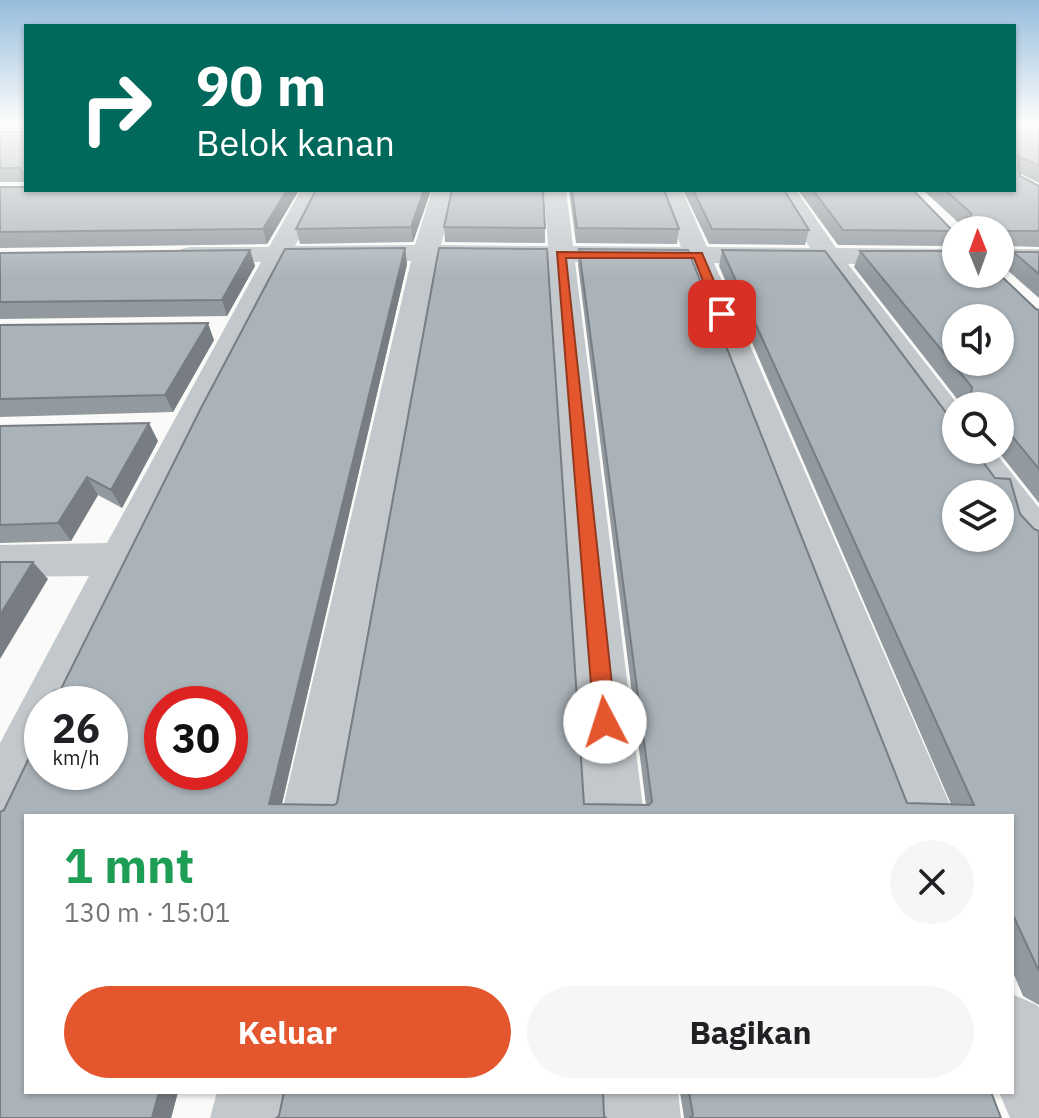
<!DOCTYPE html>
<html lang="id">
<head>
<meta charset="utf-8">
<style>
	:root { --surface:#fff; --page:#f6f6f6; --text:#202124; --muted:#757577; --accent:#e4572e }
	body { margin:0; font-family:"IBM Plex Sans",sans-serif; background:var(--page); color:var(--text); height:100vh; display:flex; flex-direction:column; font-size:30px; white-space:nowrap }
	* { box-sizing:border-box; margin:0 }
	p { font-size:26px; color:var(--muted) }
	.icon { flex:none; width:44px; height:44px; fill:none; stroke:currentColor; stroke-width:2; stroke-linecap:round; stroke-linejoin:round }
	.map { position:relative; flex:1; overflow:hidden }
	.details { position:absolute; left:24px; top:814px; width:990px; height:280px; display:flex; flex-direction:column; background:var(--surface); border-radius:0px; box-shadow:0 2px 6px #0004 }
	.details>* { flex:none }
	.guide { position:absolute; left:24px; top:24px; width:992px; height:168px; border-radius:0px; box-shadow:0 2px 6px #0004; background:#00695c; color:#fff; overflow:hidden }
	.needle { width:52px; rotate:359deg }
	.controls { position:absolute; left:942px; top:216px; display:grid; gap:16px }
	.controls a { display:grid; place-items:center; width:72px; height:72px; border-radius:50%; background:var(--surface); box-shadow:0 2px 6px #0004; font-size:40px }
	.speed { position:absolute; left:24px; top:686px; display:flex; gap:16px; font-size:40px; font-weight:700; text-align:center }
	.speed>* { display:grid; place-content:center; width:104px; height:104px; border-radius:50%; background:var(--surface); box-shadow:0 2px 6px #0004; line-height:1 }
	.speed small { font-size:20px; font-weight:400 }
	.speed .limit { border:12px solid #d22; background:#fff; color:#111 }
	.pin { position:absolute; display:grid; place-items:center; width:68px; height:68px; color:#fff; margin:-34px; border-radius:16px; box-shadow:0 4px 12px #0006 }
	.me { position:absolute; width:88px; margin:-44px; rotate:355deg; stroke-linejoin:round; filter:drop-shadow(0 0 6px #0008) }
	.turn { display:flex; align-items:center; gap:28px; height:168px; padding:0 40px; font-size:36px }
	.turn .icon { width:104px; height:104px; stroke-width:2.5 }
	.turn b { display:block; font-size:56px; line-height:68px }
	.round { display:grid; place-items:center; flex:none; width:84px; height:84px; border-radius:42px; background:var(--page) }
	.headline { display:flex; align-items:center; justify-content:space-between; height:136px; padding:0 40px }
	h1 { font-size:48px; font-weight:800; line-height:60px; color:#1e9e55 }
	.action { display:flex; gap:16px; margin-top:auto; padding:16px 40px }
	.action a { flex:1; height:92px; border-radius:48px; background:var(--accent); color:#fff; font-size:32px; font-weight:800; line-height:92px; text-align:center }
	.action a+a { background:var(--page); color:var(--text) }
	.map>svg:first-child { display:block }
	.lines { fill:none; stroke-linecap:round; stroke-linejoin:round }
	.street { fill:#c3c8cc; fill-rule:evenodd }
	.wall { fill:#929a9f }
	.shaded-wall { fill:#777d82 }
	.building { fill:#aab3b9; stroke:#777d82; stroke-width:2; fill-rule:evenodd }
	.route { fill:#e4572e; stroke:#94391e; stroke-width:2 }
</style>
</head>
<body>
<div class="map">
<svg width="1039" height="1118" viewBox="0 0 1039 1118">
	<rect width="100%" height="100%" fill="#fafaf8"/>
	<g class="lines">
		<path class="street" d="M 301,190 L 323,190 L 295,246 L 415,245 L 432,190 L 454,190 L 441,245 L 548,246 L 544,190 L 566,190 L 573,246 L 681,247 L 660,190 L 682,190 L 707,247 L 810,248 L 774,190 L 796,190 L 836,248 L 956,249 L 956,265 L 848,264 L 959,406 L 956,406 L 956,438 L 943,435 L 821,264 L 714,263 L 955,816 L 895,816 L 687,263 L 575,262 L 644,816 L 584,816 L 549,262 L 438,261 L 341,816 L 281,816 L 411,261 L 287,262 L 205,426 L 74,704 L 42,704 L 44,772 L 21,822 L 0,831 L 0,743 L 89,576 L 0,577 L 0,545 L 107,543 L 261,262 L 190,263 L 181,261 L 177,255 L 181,249 L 190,247 L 269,247 Z
			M 1000,249 L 1039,249 L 1039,265 L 1000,265 Z
			M 984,453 L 998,456 L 1039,508 L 1039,553 C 1012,545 1000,520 1000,494 L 985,494 L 965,465 L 970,456 Z
			M 1012,994 L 1037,1005 L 1039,1008 L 1039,1118 L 1010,1118 L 999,1092 L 1012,1092 Z
			M 217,1092 L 293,1092 L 288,1118 L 210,1118 Z
			M 602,1092 L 678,1092 L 681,1118 L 603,1118 Z"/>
	</g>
	<path class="wall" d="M 0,123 L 26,123 L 26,182 L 0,182 L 0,132 L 22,132 L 22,129 L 0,129 Z
		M 1014,123 L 1039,123 L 1039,183 L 1019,173 L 1020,176 L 1039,186 L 1039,247 L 1005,246 L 1005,255 L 1000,265 L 1000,230 L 960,230 L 962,226 L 923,190 L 1014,190 Z
		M 0,187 L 299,190 L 267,244 L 0,248 Z
		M 316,190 L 431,190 L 413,242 L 300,244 L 296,229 Z
		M 569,190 L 664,190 L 679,229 L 677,244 L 576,243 Z
		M 683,190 L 784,190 L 809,230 L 805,245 L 709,244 Z
		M 798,190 L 913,190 L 953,231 L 946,246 L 838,245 Z
		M 444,227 L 545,228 L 545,243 L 445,242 Z
		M 405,248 L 407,264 L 282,804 L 646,805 L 578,265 L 579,249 L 907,803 L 951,804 L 719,266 L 722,250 L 951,419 L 956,450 L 1034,529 L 1039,531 L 1039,1005 L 1023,996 L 1012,970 L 1012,816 L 26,816 L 178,1092 L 171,1118 L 0,1118 L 4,810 L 61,689 Z
		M 250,250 L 255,266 L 227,316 L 0,319 L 0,253 Z
		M 860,251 L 1039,310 L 1039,503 L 997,450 L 1000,450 L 1000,406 L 961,406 L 961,404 L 854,267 Z
		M 1013,252 L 1039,252 L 1039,298 L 1005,268 Z
		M 0,325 L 214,340 L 173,412 L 0,417 Z
		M 0,426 L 158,441 L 122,508 L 98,495 L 71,541 L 0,543 Z
		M 680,1092 L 991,1092 L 1001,1118 L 684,1118 Z"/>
	<path class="shaded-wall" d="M 287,190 L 299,190 L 267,244 L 263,229 Z
		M 424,190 L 431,190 L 413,242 L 411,227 Z
		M 405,248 L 407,264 L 279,816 L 269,804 Z
		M 250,250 L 255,266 L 227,316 L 222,300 Z
		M 208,323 L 214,340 L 173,412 L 165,395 Z
		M 149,423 L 158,441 L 122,508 L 111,490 Z
		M 87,477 L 98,495 L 71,541 L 58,523 Z
		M 33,562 L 48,579 L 0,659 L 0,615 Z
		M 159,1092 L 178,1092 L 171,1118 L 152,1118 Z"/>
	<path class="building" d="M 22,123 L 26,123 L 26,173 L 22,173 L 19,168 L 0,168 L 0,132 L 22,132 Z
		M 1014,123 L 1039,123 L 1039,166 L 1018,156 L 1020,176 L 1039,186 L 1039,231 L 1008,231 L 1005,234 L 1005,255 L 1000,255 L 1000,230 L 966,230 L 966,218 L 971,217 L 971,213 L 945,190 L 1014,190 Z
		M 0,187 L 26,187 L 26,190 L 287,190 L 263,229 L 0,232 Z
		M 316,190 L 424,190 L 411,227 L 296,229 Z
		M 452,190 L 543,190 L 545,228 L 444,227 Z
		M 572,190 L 664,190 L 679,229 L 577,228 Z
		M 693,190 L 784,190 L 809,230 L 712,229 Z
		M 813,190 L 913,190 L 953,231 L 843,230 Z
		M 405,248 L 269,804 L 334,805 L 337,803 L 439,248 L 547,249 L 584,804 L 649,805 L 652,802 L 579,249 L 688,250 L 907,803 L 974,805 L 722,250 L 825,251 L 951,419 L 956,420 L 956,450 L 974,450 L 995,478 L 1010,479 L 1020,514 L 1034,529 L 1039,531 L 1039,971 L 1012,913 L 1012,816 L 26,816 L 26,1092 L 159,1092 L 152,1118 L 0,1118 L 0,812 L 4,810 L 29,758 L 29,740 L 42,714 L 42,772 L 110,772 L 110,704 L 47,704 L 54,691 L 61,689 L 200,410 L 285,249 ZM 956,494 L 1000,494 L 1000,538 L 956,538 ZM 162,704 L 230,704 L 230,772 L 162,772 Z
		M 250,250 L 222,300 L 0,302 L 0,253 Z
		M 860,251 L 956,251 L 956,274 L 999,274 L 1036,309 L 1039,310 L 1039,469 L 1007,430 L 1000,430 L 1000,406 L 970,406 L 972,387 ZM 956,318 L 1000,318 L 1000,362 L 956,362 Z
		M 1013,252 L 1039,252 L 1039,274 Z
		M 208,323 L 165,395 L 0,399 L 0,325 Z
		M 149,423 L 111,490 L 87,477 L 58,523 L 0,525 L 0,426 Z
		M 0,562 L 33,562 L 0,615 Z
		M 284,1092 L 603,1092 L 604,1116 L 606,1118 L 276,1118 L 279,1116 Z
		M 689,1092 L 991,1092 L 1001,1118 L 690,1118 L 693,1115 Z"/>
	<linearGradient id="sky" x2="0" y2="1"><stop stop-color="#96bcdc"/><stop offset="0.44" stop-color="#fdfdfc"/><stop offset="1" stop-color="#fdfdfc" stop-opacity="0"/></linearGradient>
	<rect width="1039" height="280" fill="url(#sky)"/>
	<path class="route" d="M 557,252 L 702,253 L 728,314 L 722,318 L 716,314 L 694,258 L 566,258 L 616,722 L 613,730 L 605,732 L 597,730 L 594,722 Z"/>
</svg>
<div class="controls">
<a><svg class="needle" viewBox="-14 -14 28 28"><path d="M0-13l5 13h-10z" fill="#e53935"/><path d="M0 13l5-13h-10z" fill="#757577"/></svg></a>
<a><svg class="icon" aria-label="sound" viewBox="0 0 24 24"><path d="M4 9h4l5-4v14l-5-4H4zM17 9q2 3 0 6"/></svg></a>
<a><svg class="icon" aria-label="search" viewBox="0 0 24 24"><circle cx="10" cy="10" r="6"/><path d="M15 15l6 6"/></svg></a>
<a><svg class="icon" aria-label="layers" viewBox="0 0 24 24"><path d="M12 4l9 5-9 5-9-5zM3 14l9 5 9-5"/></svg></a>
</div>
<div class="speed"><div>26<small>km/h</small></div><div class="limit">30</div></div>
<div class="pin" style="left:722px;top:314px;background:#d93025"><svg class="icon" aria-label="arrive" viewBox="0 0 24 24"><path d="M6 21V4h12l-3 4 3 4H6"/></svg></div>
<svg class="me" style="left:605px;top:722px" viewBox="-20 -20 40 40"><circle r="19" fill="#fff"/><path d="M0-13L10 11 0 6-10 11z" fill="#e4572e"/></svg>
<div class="guide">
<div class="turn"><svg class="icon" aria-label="right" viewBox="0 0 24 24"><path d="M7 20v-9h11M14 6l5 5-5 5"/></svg><div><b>90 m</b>Belok kanan</div></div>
</div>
<section class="details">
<div class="headline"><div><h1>1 mnt</h1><p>130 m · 15:01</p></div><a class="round"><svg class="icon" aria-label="close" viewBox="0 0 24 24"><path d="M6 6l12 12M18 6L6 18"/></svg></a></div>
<div class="action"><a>Keluar</a><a>Bagikan</a></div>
</section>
</div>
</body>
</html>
